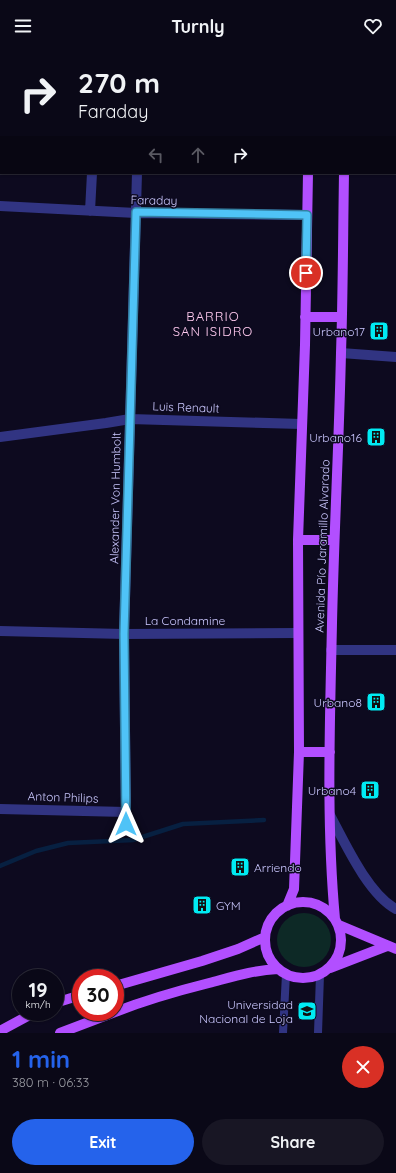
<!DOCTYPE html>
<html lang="en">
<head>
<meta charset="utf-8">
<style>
	:root { --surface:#0a0817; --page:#181624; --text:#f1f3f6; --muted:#999aa1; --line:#2a2936; --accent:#2563eb }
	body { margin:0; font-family:Quicksand,sans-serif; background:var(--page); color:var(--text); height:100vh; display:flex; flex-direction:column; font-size:15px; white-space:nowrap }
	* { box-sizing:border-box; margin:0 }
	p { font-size:13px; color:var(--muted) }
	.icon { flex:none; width:22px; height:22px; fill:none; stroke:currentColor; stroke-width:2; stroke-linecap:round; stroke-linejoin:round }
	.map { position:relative; height:981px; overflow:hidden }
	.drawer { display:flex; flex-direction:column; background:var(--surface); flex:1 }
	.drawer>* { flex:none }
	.banner { position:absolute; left:0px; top:0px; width:396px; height:122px; box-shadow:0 1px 3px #0004,0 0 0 1px var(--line); background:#0a0817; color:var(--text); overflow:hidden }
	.speed { position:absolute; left:12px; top:917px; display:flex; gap:8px; font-size:20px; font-weight:700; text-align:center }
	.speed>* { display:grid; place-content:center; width:52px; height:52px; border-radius:50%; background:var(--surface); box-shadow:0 1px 3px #0004,0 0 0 1px var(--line); line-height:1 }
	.speed small { font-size:10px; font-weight:400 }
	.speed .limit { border:6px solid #d22; background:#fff; color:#111 }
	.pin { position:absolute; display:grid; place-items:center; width:34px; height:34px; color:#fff; margin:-17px; border:2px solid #fff; border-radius:50%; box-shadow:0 1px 4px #0007 }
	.me { position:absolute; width:44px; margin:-22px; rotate:0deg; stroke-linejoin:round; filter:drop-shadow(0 0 3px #0008) }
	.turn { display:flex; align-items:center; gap:14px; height:84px; padding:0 12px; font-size:18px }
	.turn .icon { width:52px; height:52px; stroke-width:2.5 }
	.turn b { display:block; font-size:28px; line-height:34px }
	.lanes { display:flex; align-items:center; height:38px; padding:0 12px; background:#0003; justify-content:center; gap:20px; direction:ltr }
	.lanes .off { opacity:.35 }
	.round { display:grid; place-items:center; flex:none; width:42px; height:42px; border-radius:21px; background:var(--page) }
	.headline { display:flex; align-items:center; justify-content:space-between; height:68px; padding:0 12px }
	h1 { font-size:24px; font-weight:700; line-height:30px; color:var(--accent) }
	.button { display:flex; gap:8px; margin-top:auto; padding:8px 12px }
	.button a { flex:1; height:46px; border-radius:24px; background:var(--accent); color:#fff; font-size:16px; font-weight:700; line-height:46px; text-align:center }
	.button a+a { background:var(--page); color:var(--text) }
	header { display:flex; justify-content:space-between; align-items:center; height:52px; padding:0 12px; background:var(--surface); font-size:18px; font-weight:700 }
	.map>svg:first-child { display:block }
	.green { fill:#0d2926 }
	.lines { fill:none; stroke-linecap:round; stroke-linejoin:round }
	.stream { stroke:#072041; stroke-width:4.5 }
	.service { stroke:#313482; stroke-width:8 }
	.minor { stroke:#313482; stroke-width:10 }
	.tertiary { stroke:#313482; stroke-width:10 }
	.primary { stroke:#b24fff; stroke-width:10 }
	.route-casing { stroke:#337fa1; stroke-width:10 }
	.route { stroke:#4fc3f7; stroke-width:7 }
	.labels { text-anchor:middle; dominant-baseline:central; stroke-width:3; stroke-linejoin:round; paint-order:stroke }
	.street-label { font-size:12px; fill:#cbc8ff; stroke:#0d0a1f }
	.poi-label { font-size:12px; fill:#cbc8ff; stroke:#0d0a1f; text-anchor:end }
	.neighbourhood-label { font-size:13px; letter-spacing:1px; fill:#ffcaef; stroke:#0d0a1f }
</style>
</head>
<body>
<header><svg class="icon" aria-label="menu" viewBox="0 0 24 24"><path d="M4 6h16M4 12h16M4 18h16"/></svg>Turnly<svg class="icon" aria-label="heart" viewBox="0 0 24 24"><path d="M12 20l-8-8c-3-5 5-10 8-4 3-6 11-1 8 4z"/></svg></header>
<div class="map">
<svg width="396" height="981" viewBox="0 0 396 981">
	<rect width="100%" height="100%" fill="#0d0a1f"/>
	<path class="green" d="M277 888a27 27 0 1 1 54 0a27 27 0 1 1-54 0Z"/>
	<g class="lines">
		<path class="stream" d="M 0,814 L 36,799 L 68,791 L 133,788 L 183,772 L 264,768"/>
		<path class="service" d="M 283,981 L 286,922
			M 318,981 L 320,923"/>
		<path class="minor" d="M 141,1 L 141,0
			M 0,154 L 136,161 L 307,163
			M 90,159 L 92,121
			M 341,301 L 396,305
			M 0,385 L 106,371 L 130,367 L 301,372
			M 331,598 L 396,598
			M 0,757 L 126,760
			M 330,763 C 345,791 368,842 396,857
			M 126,771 L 124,582 L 137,121"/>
		<path class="tertiary" d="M 0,579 L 124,582 L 298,581"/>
		<path class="primary" d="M 310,0 L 310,1
			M 346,1 L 346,0
			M 305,265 L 341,265
			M 298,488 L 334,488
			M 299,700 L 330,700
			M265 888a38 38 0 1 1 76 0a38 38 0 1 1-76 0Z
			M 287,854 L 294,837 L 297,755 L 299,700 L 298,488 L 305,293 L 308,121
			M 335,867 C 326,769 330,670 332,571 C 334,481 339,391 341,301 C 343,241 343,181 344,121
			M 339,873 L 396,897
			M 330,916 L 387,894
			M 115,934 L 202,909 L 238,897 L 265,885
			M 55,951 L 81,943
			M 115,960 C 146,948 177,939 209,931 C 232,925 254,918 278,917
			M 0,979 L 35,960
			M 60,981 L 115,960"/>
	</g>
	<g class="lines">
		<g class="route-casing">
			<path id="route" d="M 126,772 L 124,582 L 136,160 L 307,163 L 306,221"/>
		</g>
		<use href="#route" class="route"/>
	</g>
	<defs>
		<g id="building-square" transform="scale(1)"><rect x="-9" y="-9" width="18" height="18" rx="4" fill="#00ebf3" stroke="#0d0a1f"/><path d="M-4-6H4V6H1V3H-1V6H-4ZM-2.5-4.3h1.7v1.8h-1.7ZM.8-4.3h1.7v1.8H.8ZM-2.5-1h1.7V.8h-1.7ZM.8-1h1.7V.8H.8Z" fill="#111"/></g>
		<g id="university-square" transform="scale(1)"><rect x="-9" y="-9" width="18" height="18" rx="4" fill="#00ebf3" stroke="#0d0a1f"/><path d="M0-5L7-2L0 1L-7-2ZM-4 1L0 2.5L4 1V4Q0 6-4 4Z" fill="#111"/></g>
	</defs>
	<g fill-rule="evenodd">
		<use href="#building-square" x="379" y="279"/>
		<use href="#building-square" x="376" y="385"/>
		<use href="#building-square" x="376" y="650"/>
		<use href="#building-square" x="370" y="738"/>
		<use href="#building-square" x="240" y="815"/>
		<use href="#building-square" x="202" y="853"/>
		<use href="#university-square" x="307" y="959"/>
	</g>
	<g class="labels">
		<g class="street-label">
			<text transform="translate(154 148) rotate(1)">Faraday</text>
			<text transform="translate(186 355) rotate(2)">Luis Renault</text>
			<text transform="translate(115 446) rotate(-89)">Alexander Von Humbolt</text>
			<text transform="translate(322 494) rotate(-88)">Avenida Pío Jaramillo Alvarado</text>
			<text x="185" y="568">La Condamine</text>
			<text transform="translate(63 745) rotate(2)">Anton Philips</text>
		</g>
		<g class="poi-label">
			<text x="365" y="279">Urbano17</text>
			<text x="362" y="385">Urbano16</text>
			<text x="362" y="650">Urbano8</text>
			<text x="356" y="738">Urbano4</text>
			<text x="254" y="815" text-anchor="start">Arriendo</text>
			<text x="216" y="853" text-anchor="start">GYM</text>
			<text x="293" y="952">Universidad<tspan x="293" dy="14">Nacional de Loja</tspan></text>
		</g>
		<g class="neighbourhood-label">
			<text x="213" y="264">BARRIO<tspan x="213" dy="15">SAN ISIDRO</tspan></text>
		</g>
	</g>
</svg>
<div class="speed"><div>19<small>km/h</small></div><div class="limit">30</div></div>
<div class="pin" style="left:306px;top:221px;background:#d93025"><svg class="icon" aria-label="arrive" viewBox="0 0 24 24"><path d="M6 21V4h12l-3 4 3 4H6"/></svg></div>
<svg class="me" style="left:126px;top:772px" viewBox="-20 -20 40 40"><path d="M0-17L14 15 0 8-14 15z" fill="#4fc3f7" stroke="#fff" stroke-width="4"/></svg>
<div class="banner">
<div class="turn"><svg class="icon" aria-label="right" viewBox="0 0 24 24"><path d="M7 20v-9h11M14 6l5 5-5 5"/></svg><div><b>270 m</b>Faraday</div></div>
<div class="lanes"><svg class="icon off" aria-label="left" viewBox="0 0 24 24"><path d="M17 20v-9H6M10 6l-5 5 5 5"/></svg><svg class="icon off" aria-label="ahead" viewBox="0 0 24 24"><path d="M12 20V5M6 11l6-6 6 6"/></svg><svg class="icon" aria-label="right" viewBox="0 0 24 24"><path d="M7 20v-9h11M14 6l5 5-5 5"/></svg></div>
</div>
</div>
<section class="drawer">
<div class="headline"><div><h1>1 min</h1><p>380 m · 06:33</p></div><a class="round" style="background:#d93025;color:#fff"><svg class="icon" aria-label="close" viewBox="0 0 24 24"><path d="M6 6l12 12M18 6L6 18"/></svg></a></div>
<div class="button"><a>Exit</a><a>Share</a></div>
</section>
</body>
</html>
